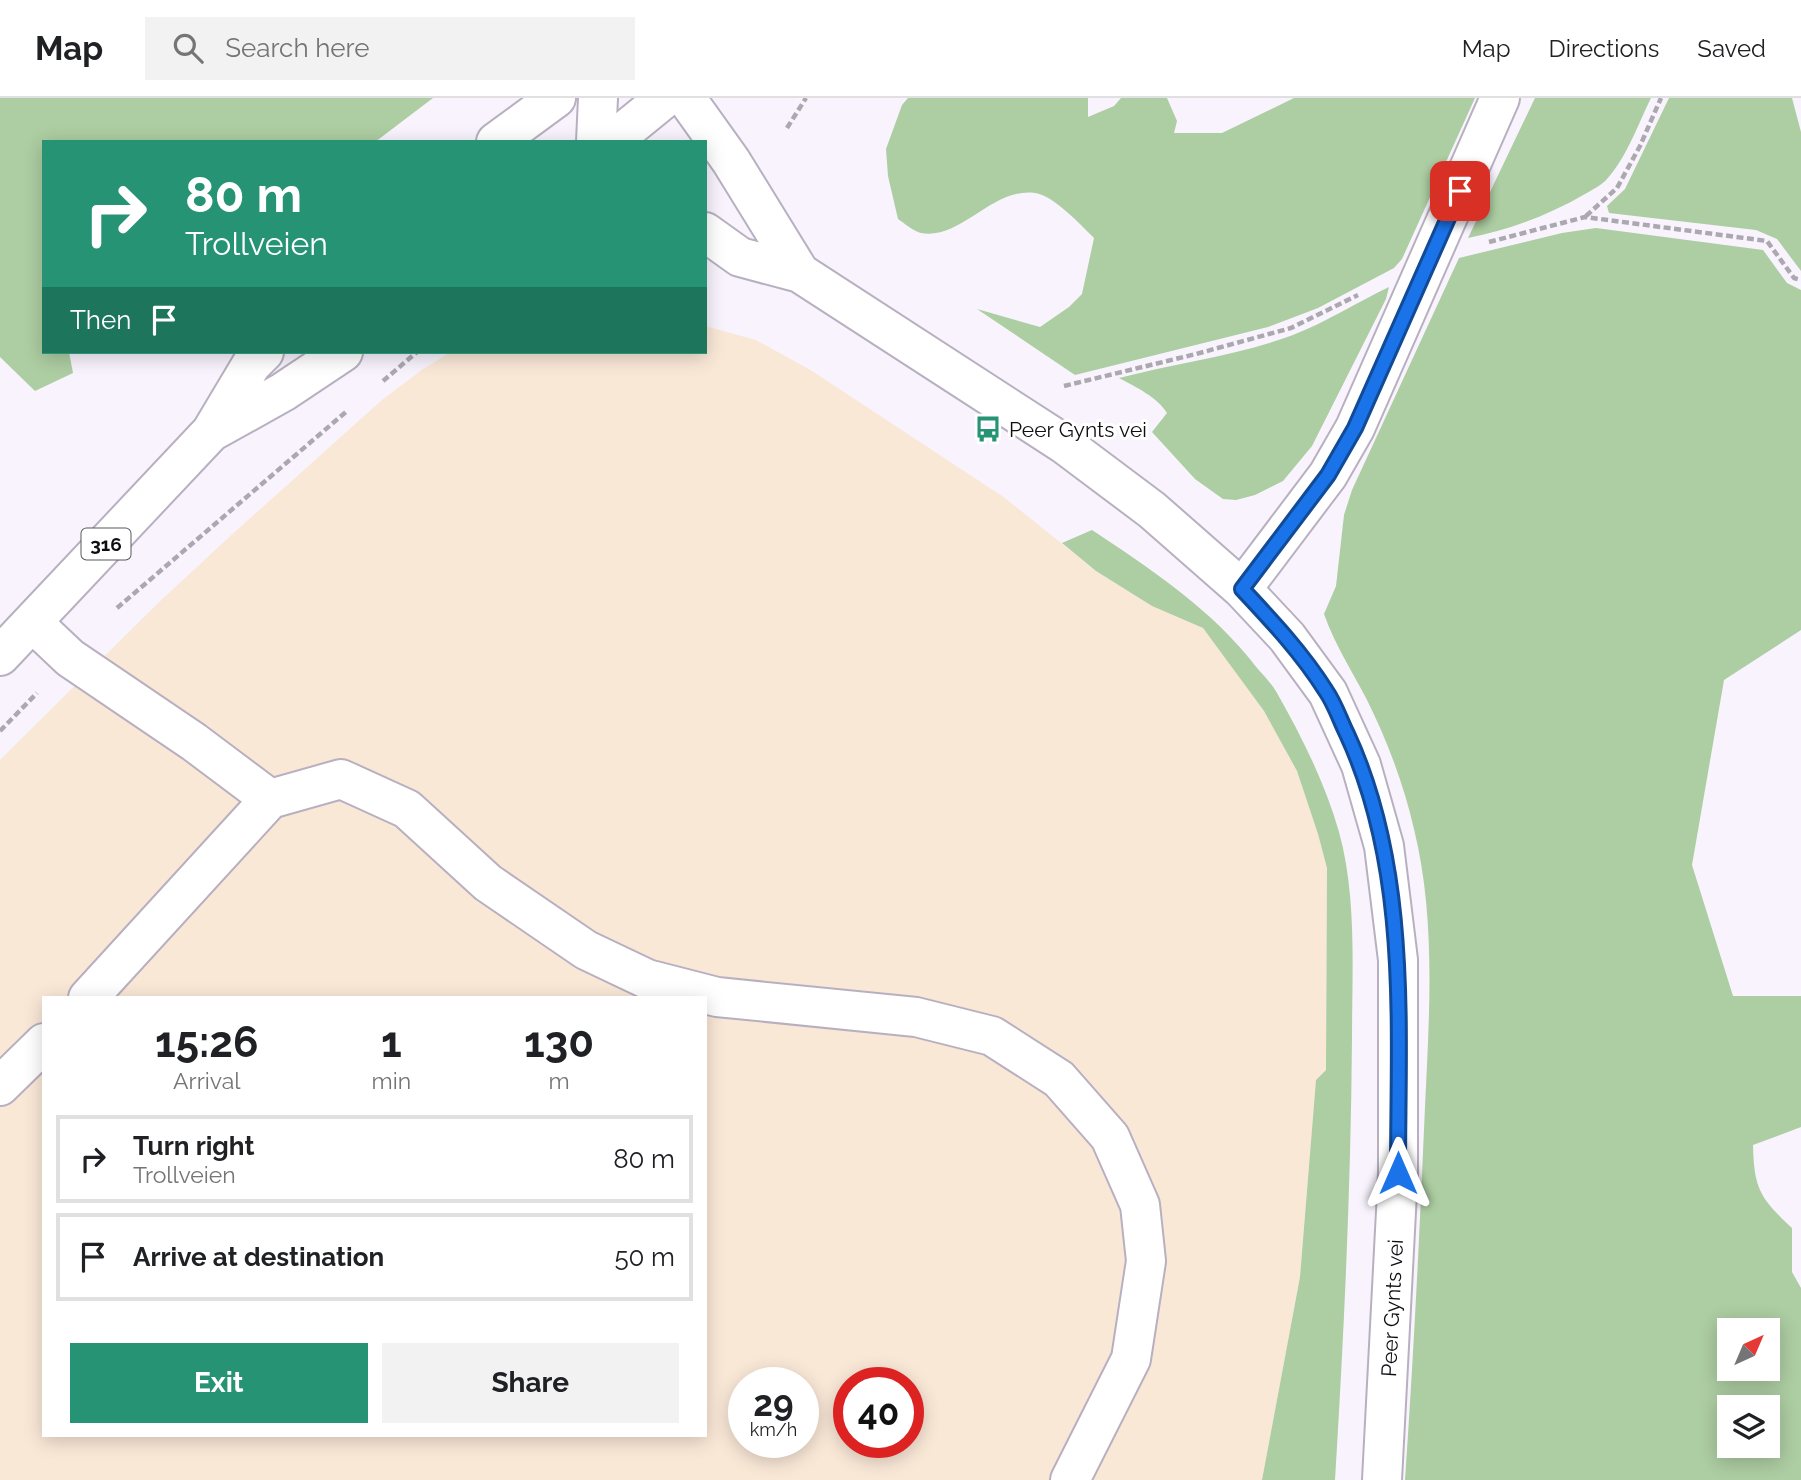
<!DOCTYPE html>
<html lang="en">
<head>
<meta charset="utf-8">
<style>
	:root { --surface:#fff; --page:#f2f2f2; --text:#202124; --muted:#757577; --line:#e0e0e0; --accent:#259374 }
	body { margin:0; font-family:Raleway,sans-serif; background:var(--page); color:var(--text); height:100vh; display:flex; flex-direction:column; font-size:26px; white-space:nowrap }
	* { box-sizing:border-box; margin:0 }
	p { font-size:23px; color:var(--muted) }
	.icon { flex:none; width:38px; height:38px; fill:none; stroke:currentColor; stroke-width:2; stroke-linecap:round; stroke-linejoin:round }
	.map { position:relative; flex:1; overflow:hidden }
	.sheet { position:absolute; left:42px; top:898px; width:665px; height:441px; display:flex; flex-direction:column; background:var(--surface); border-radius:0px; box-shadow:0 4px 18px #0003 }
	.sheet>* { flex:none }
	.guide { position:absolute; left:42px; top:42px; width:665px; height:214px; border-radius:0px; box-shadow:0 4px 18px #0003; background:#259374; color:#fff; overflow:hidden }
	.needle { width:46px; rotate:44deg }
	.controls { position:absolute; left:1717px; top:1220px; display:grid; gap:14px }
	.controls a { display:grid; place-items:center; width:63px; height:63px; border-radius:0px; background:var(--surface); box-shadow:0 4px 18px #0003; font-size:35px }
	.speed { position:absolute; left:728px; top:1269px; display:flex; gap:14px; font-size:35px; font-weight:700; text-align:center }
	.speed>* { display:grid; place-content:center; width:91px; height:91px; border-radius:50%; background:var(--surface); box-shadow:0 4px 18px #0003; line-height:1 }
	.speed small { font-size:18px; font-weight:400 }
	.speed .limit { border:10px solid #d22; background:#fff; color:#111 }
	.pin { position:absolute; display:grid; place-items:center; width:60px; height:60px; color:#fff; margin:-30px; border-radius:14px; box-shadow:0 4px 10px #0006 }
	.me { position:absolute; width:77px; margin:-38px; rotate:0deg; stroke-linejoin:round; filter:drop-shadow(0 0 5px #0008) }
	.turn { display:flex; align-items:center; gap:24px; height:147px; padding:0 28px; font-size:32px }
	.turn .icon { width:91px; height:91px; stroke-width:2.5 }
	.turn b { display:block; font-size:49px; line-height:60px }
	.then { display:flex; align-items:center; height:66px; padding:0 28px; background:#0003; gap:14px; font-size:26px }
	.eta { display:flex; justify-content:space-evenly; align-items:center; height:119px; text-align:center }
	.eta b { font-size:42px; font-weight:700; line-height:49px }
	.primary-button { display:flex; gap:14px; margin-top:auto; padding:14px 28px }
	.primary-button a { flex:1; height:80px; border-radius:0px; background:var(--accent); color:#fff; font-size:28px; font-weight:700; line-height:80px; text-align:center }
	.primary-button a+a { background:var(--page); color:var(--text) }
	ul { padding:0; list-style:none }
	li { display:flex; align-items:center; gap:21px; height:88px; margin:0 14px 10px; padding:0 14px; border:4px solid var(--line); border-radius:0px }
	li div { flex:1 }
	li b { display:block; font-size:26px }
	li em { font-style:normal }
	header { display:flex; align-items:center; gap:42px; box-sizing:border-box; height:98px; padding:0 35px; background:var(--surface); border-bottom:2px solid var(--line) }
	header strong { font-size:33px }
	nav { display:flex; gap:38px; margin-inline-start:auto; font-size:24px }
	.search { width:490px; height:63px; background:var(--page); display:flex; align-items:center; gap:18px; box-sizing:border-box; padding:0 24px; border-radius:0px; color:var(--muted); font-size:26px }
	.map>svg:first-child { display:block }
	.industrial { fill:#fae8d7; fill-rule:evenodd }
	.green { fill:#adcda2; fill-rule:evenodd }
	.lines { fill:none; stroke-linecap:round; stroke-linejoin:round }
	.minor-casing { stroke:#b8b0c0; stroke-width:42 }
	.major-casing { stroke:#b8b0c0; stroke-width:42 }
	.path { stroke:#aca8b0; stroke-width:4.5; stroke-dasharray:7 3.5; stroke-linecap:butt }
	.minor { stroke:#fff; stroke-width:38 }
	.major { stroke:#fff; stroke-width:38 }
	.route-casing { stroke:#114b97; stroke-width:18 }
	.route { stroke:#1a73e8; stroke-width:12 }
	.labels { text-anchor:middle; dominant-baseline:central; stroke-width:6; stroke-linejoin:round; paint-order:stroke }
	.shield { fill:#fff; stroke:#58565a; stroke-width:2 }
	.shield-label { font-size:19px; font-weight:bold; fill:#110e13 }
	.poi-label { font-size:21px; fill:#110e13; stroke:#fff; text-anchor:start }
	.street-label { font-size:21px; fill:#110e13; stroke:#fff }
</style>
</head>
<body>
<header>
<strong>Map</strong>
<div class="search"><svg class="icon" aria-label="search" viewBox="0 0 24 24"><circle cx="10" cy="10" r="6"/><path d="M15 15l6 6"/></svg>Search here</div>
<nav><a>Map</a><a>Directions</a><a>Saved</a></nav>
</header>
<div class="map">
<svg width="1801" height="1382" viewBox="0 0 1801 1382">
	<rect width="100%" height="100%" fill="#f8f3fd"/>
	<path class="industrial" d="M 705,228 L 756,242 L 812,273 L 1005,400 L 1096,473 L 1152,508 L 1203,530 L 1264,613 L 1297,673 L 1318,736 L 1327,770 L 1326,972 L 1316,982 L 1300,1179 L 1262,1382 L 0,1382 L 0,662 L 155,508 L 227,441 L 382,302 L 423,271 L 451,254 L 705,254 ZM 44,900 L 705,900 L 705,1337 L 44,1337 ZM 744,1284 L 803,1284 L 803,1344 L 744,1344 ZM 849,1284 L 908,1284 L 908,1344 L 849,1344 Z"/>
	<path class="green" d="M 0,0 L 433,0 L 375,44 L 44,44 L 44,254 L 69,254 L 73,275 L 35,293 L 0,259 Z
		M 908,0 L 1088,0 L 1088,19 L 1114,8 L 1121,0 L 1167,0 L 1177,23 L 1174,35 L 1222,35 L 1294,0 L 1475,0 L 1402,161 L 1394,170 L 1318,210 L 1268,229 L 1075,277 L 977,211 L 1040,229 L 1069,209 L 1082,196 L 1094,140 C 1081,127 1053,97 1035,95 C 992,89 962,142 921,135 C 913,133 904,125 898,121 L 888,78 L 886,51 L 902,7 Z
		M 1535,0 L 1651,0 C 1638,26 1627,59 1607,81 C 1602,87 1592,92 1585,96 C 1549,117 1509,132 1468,140 Z
		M 1669,0 L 1792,0 L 1801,34 L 1801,173 L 1777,141 L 1756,132 L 1609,115 L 1607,108 L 1625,91 Z
		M 1596,130 L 1763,152 L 1787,185 L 1801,192 L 1801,532 L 1724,582 L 1692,767 L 1733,898 L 1801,898 L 1801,1029 L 1753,1047 C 1754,1091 1760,1100 1792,1130 L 1792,1174 L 1801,1190 L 1801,1382 L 1405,1382 C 1413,1265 1419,1149 1424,1032 C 1428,932 1438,829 1414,731 C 1404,687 1387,642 1367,602 C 1352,573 1335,547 1324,516 L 1336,488 L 1344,417 L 1352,392 L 1459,160 L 1562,135 ZM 1729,1232 L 1768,1232 L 1768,1270 L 1729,1270 ZM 1729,1309 L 1768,1309 L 1768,1348 L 1729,1348 Z
		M 1389,189 L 1386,201 L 1312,348 L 1283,383 L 1255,397 L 1236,402 L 1223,401 L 1195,381 L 1152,334 L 1167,315 C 1157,299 1136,289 1119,280 C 1176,265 1237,258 1293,237 C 1326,224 1358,204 1389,189 Z
		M 1092,432 C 1152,472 1213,512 1257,570 C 1264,578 1272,586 1277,595 C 1302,639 1325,685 1339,734 C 1357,799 1352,872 1352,939 C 1351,1087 1344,1234 1335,1382 L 1262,1382 L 1300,1179 L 1316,982 L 1326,972 L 1327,770 L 1318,736 L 1297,673 L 1264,613 L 1203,530 L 1152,508 L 1096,473 L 1062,445 Z"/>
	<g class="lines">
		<g class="minor-casing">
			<path id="minor" d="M 686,0 L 731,63 L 800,175
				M 596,44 L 598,0
				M 705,134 L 740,159 L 800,175 L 1064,346 L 1152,412 L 1242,491 L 1287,539 L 1328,595 L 1361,667 L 1384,748 L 1398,862 L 1398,1075 L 1382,1382
				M 1242,491 L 1328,377 L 1355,330 L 1500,0
				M 33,525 L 70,560 L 194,644 L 270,701
				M 88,900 L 270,701 L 341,681 L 407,711 L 488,785 L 586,852 L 647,881 L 717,899 L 916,919 L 992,938 L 1059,981 L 1110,1039 L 1140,1107 L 1146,1163 L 1131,1261 L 1070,1382
				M 0,988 L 44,945"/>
		</g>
		<g class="major-casing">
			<path id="major" d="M 496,44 L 556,0
				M 611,44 L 665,0
				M 213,333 L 283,294 L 343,254
				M 0,558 L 211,334 L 251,267 L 264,254"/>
		</g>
		<path class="path" d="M 787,30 L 806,0
			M 1586,118 L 1617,90 L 1640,48 L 1661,0
			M 1489,144 L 1585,119 L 1767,143 L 1794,180 L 1801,182
			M 383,283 L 417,254
			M 1064,288 L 1196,256 L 1291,230 L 1358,197
			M 117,510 L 347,313
			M 0,633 L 37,595"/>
		<use href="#minor" class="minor"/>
		<use href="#major" class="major"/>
	</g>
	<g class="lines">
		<g class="route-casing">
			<path id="route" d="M 1398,1075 C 1398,928 1410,772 1347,636 C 1340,622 1335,606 1326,593 C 1302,555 1272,523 1242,491 L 1328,377 L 1355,330 L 1460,93"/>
		</g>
		<use href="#route" class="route"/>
	</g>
	<defs>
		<g id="bus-bare" transform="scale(2.1)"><path d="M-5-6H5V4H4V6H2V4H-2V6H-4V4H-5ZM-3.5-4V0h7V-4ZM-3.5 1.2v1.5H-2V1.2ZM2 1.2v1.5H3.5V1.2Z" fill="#259374" stroke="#fff" stroke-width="2.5" paint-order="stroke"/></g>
	</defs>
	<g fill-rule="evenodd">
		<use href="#bus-bare" x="988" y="331"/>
	</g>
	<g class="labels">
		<rect class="shield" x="81.5" y="430.5" width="49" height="31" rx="5"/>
		<g class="shield-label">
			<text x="106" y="446">316</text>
		</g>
		<g class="poi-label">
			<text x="1009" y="331">Peer Gynts vei</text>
		</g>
		<g class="street-label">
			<text transform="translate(1392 1210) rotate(-87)">Peer Gynts vei</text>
		</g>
	</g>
</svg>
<div class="controls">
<a><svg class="needle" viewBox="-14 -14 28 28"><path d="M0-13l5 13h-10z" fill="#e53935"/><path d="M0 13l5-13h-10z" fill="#757577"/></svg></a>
<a><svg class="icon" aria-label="layers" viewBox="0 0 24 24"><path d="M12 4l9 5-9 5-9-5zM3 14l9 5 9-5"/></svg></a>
</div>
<div class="speed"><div>29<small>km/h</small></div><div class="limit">40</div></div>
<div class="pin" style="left:1460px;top:93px;background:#d93025"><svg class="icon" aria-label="arrive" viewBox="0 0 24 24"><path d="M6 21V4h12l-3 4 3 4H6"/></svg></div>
<svg class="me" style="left:1398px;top:1075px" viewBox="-20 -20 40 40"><path d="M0-17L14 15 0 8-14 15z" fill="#1a73e8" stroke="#fff" stroke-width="4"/></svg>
<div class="guide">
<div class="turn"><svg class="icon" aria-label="right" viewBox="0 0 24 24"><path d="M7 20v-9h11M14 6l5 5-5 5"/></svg><div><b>80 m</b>Trollveien</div></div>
<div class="then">Then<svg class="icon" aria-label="arrive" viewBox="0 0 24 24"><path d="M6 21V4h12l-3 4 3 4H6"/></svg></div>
</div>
<section class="sheet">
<div class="eta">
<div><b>15:26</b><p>Arrival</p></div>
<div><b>1</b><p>min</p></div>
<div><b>130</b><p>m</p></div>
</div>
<ul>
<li><svg class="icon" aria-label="right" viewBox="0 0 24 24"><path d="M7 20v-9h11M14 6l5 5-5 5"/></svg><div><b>Turn right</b><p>Trollveien</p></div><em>80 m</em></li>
<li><svg class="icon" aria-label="arrive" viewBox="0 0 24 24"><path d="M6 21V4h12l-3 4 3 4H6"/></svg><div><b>Arrive at destination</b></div><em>50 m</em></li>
</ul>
<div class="primary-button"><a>Exit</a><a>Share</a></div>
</section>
</div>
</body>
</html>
